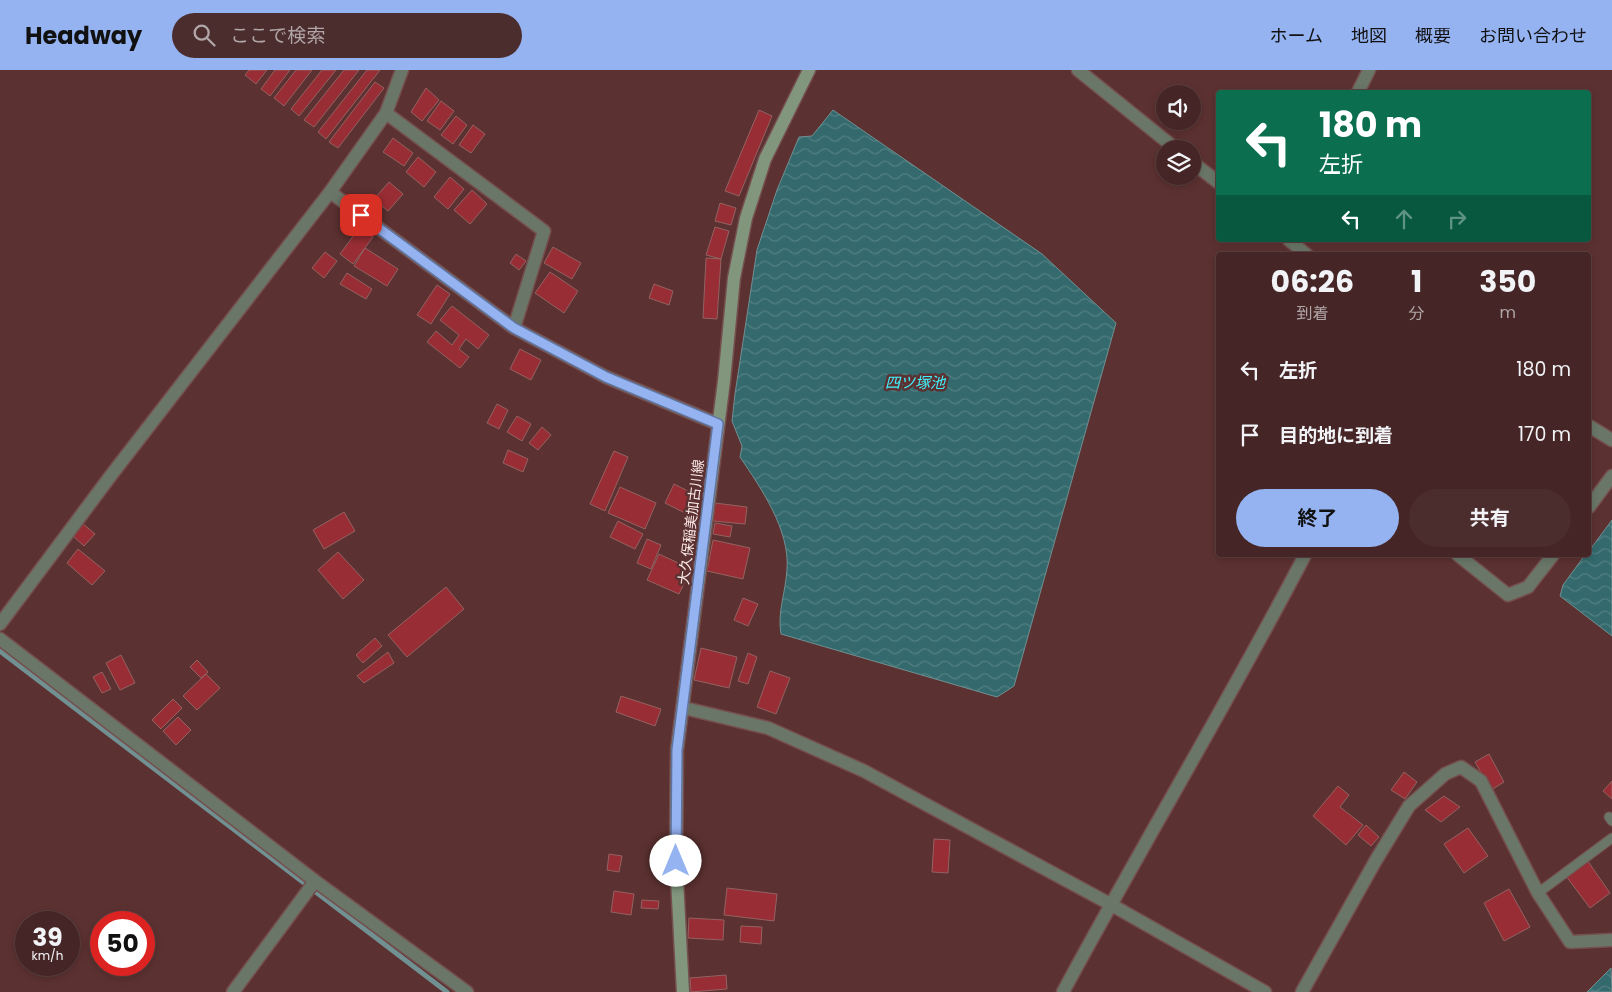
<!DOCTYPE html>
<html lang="ja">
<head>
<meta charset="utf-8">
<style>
	:root { --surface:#452525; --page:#4c2d2d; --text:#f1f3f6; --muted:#b0a5a7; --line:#5d4242; --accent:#95b2f1 }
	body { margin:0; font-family:Poppins,"Noto Sans JP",sans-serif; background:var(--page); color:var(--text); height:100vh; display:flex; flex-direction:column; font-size:19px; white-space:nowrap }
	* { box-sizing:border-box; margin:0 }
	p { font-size:16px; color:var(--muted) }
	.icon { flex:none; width:28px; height:28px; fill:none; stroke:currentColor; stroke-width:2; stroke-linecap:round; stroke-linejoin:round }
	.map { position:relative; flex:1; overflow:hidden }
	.drawer { position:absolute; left:1216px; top:182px; width:375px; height:305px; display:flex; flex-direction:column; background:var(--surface); border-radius:5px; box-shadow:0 2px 8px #0003,0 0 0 1px var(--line) }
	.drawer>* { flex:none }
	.top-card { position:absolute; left:1216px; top:20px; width:375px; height:152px; border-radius:5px; box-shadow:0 2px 8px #0003,0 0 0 1px var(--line); background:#0b6e4f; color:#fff; overflow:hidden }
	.buttons { position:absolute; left:1156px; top:15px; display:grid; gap:10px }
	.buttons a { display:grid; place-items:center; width:45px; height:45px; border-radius:50%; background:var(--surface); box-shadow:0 2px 8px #0003,0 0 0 1px var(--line); font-size:25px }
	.speed { position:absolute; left:15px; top:841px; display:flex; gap:10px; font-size:25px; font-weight:700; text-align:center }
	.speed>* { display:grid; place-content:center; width:65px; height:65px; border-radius:50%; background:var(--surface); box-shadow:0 2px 8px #0003,0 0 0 1px var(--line); line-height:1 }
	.speed small { font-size:12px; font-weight:400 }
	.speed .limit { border:8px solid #d22; background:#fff; color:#111 }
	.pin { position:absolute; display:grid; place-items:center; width:42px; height:42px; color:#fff; margin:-21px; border-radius:10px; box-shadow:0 2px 8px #0006 }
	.me { position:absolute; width:55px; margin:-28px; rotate:0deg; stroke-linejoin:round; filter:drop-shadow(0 0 4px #0008) }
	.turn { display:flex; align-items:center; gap:18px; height:105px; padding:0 20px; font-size:22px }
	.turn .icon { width:65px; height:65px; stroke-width:2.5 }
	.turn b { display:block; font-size:35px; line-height:42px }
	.lanes { display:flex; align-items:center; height:48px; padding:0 20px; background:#0003; justify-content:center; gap:25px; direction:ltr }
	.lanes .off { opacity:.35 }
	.eta { display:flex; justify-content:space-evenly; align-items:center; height:85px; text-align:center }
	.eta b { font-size:30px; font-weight:700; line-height:35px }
	.cta { display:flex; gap:10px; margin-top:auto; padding:10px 20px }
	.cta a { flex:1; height:58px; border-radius:30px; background:var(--accent); color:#111; font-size:20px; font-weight:700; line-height:58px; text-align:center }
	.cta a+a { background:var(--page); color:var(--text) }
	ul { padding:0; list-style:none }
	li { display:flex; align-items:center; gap:15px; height:65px; padding:0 20px }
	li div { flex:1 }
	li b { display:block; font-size:19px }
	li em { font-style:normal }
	header { display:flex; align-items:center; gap:30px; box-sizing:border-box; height:70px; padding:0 25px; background:var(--accent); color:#111 }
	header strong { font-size:24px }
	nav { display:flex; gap:28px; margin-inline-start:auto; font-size:18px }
	.search { width:350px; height:45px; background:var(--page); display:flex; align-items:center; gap:12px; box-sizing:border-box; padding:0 18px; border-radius:28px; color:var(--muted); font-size:19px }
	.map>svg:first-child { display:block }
	.water { fill:url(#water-waves); stroke:#709092 }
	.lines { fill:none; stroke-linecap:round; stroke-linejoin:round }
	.stream { stroke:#709092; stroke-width:5 }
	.building { fill:#992d35; stroke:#936261 }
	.lane-casing { stroke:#754f4e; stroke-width:11 }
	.street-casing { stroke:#754f4e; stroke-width:15 }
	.secondary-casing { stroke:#754f4e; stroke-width:15 }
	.lane { stroke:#6a7768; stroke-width:9 }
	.street { stroke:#6a7768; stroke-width:12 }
	.secondary { stroke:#81967d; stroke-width:12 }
	.route-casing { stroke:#61749d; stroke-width:12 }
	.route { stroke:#95b2f1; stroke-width:9 }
	.labels { text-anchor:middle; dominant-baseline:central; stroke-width:5; stroke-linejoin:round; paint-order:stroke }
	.street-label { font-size:14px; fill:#fbeae9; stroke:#5c3131 }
	.water-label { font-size:15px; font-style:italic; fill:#40f4fe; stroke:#5c3131 }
</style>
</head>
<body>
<header>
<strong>Headway</strong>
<div class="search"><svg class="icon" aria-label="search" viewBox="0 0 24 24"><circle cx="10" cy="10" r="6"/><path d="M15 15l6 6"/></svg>ここで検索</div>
<nav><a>ホーム</a><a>地図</a><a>概要</a><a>お問い合わせ</a></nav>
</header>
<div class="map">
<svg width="1612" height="922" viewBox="0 0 1612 922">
	<defs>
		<pattern id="water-waves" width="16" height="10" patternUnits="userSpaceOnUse" patternTransform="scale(1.25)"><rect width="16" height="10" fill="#346a6d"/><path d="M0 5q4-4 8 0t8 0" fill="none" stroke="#527f82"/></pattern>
	</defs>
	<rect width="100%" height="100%" fill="#5c3131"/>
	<path class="water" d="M 833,40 L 1042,184 L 1116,253 L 1014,616 L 997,627 L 781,564 C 777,543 786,521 787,499 C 790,460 761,418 740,387 L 742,376 L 732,351 L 735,324 L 757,180 L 777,120 L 799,67 L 812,66 Z
		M 1612,450 L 1612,566 L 1560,526 L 1563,515 L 1585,485 L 1589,485 L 1589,481 Z
		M 1611,898 L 1612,922 L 1587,922 Z"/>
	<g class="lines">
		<path class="stream" d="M 0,581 L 447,922"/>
	</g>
	<path class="building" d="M 249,0 L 267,0 L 256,14 L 245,5 Z
		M 275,0 L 290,0 L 270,26 L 261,19 Z
		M 296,0 L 312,0 L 284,36 L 274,28 Z
		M 322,0 L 336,0 L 299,46 L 291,39 Z
		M 344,0 L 359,0 L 314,57 L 304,50 Z
		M 367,0 L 380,0 L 326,69 L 318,62 Z
		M 375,12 L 384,18 L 338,78 L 329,72 Z
		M 426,18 L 439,30 L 422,51 L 411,42 Z
		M 441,31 L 454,41 L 440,60 L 427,51 Z
		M 759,40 L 772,46 L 739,126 L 725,121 Z
		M 456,46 L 467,55 L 453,74 L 441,65 Z
		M 473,55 L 485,64 L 471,83 L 459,75 Z
		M 393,68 L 413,83 L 404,96 L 383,82 Z
		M 418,87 L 436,102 L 424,117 L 406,102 Z
		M 450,107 L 464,119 L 448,139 L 434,127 Z
		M 389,112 L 403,124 L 388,141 L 374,129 Z
		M 472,120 L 487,134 L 470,154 L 454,140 Z
		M 720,133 L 736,138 L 731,155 L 715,151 Z
		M 360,157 L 373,167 L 353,194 L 340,184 Z
		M 715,157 L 729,161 L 721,189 L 706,185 Z
		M 553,177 L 581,193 L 572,209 L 544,193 Z
		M 365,178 L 398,199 L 387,216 L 354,196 Z
		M 325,182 L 337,191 L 324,208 L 312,198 Z
		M 516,184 L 526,191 L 519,200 L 510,193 Z
		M 706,188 L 721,189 L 717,249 L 703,248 Z
		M 550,202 L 578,221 L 564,243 L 535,223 Z
		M 347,203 L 372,219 L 366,229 L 340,214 Z
		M 654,214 L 673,221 L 669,235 L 649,228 Z
		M 437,215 L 450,224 L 431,254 L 417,245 Z
		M 452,236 L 489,265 L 478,279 L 466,269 L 459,279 L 469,287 L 460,298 L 427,272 L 436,261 L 452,275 L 459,265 L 440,250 Z
		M 520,279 L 541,290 L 531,310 L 510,299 Z
		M 497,334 L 508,340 L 499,359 L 487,353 Z
		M 517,346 L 531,354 L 522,371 L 507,362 Z
		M 542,357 L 551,365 L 538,380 L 529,373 Z
		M 508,380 L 528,389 L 523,402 L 503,393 Z
		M 614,381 L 628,387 L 605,441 L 590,434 Z
		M 674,414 L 700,427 L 691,446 L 665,433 Z
		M 620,417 L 656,433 L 645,459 L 608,443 Z
		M 715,433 L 747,437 L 745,454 L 713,451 Z
		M 344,442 L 355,461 L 324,479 L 313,460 Z
		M 618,451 L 643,464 L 635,479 L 610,467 Z
		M 82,453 L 95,464 L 84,476 L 72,465 Z
		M 715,453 L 732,456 L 730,467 L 713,464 Z
		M 647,469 L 661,475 L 651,499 L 637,493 Z
		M 713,470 L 750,478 L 743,509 L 707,501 Z
		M 78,479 L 105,501 L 92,515 L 67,493 Z
		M 338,482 L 364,510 L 343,529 L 318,500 Z
		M 659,484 L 691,499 L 679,524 L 647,510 Z
		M 446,517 L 464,539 L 407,587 L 388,565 Z
		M 743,528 L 758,534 L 748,556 L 734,550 Z
		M 375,568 L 382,576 L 363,593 L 356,585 Z
		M 701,578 L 737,587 L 729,618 L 694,610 Z
		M 388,582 L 394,593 L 364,613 L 357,606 Z
		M 748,583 L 757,587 L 748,614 L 738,611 Z
		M 121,585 L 135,613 L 120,620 L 106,593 Z
		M 197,590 L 208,602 L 201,608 L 190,597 Z
		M 770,601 L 790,608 L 776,644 L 757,637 Z
		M 102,602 L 111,619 L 102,623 L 93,607 Z
		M 206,604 L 220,618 L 197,640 L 183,626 Z
		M 621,626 L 661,639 L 655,656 L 616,642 Z
		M 173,629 L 182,638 L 161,659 L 152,650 Z
		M 178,647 L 191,660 L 176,675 L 163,661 Z
		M 1489,684 L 1504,712 L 1491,720 L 1475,692 Z
		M 1404,702 L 1417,712 L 1405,729 L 1391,720 Z
		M 1612,711 L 1612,729 L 1603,721 Z
		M 1338,716 L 1349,725 L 1340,737 L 1363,755 L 1346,775 L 1313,746 Z
		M 1444,726 L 1460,737 L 1441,752 L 1425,740 Z
		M 1366,755 L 1379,767 L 1371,776 L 1358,765 Z
		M 1468,758 L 1488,786 L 1464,803 L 1444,774 Z
		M 934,769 L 950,770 L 948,803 L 932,802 Z
		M 609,784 L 622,786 L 619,802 L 607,800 Z
		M 1587,790 L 1610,823 L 1590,838 L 1566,806 Z
		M 727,818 L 777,824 L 774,851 L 724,845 Z
		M 1509,819 L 1530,857 L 1504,871 L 1484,833 Z
		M 614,821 L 634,824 L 631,845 L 611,842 Z
		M 642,830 L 659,831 L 658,839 L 641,838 Z
		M 689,848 L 724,850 L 723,870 L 688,868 Z
		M 741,856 L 762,857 L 761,874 L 740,872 Z
		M 726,905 L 727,919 L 691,922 L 690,908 Z"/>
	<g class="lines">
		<g class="lane-casing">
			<path id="lane" d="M 1609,747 L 1612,751
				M 1538,823 L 1612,768"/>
		</g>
		<g class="street-casing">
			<path id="street" d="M 1078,0 L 1176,79
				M 1358,22 L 1369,0
				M 386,43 L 544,161 L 514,258
				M 1192,92 L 1219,113
				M 330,122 L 514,258 L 606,307 L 718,354
				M 1289,170 L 1307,185
				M 1589,356 L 1612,370
				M 1589,437 L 1612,406
				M 1458,485 L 1508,525 L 1528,517 L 1553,485
				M 0,554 L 112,404 L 330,122 L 386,43 L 402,0
				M 0,569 L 315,811 L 467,922
				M 684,638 L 768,658 L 864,701 L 1110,834 L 1265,922
				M 233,922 L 315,811
				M 1063,922 C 1142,775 1228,633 1305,485
				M 1302,922 L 1376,790 L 1409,736 L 1445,704 L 1461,697 L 1481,711 L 1538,823 L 1570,872 L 1612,870"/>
		</g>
		<g class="secondary-casing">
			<path id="secondary" d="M 683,922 L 676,791 L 677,680 L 724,311 L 734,208 L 746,148 L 765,89 L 809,0"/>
		</g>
		<use href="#lane" class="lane"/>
		<use href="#street" class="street"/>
		<use href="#secondary" class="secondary"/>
	</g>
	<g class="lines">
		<g class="route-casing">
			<path id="route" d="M 361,145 L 514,258 L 606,307 L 718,354 L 677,680 L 676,791"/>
		</g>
		<use href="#route" class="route"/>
	</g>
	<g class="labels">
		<g class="street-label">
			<text transform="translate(691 452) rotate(-83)">大久保稲美加古川線</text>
		</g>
		<g class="water-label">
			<text x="915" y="312">四ツ塚池</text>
		</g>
	</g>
</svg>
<div class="buttons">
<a><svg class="icon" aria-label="sound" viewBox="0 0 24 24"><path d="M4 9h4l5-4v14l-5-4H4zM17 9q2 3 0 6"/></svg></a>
<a><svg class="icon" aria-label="layers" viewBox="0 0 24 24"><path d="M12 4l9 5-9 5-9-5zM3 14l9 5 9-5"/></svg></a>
</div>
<div class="speed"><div>39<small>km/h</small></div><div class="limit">50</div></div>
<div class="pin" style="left:361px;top:145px;background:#d93025"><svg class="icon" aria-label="arrive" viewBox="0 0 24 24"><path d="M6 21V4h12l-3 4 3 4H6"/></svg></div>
<svg class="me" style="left:676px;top:791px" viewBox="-20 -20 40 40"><circle r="19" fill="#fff"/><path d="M0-13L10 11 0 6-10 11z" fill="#95b2f1"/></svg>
<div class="top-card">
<div class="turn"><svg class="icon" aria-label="left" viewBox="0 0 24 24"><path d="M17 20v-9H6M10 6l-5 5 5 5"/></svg><div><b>180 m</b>左折</div></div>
<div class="lanes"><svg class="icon" aria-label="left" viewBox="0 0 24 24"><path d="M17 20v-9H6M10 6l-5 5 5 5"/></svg><svg class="icon off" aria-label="ahead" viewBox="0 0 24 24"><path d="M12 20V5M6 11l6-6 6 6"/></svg><svg class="icon off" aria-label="right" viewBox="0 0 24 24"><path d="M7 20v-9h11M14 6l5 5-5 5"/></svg></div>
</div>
<section class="drawer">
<div class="eta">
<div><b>06:26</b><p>到着</p></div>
<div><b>1</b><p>分</p></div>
<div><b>350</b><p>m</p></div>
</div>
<ul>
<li><svg class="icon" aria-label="left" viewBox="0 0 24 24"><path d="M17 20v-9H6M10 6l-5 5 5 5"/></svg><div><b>左折</b></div><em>180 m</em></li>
<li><svg class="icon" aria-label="arrive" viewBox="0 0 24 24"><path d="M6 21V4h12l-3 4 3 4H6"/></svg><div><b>目的地に到着</b></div><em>170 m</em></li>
</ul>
<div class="cta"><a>終了</a><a>共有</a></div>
</section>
</div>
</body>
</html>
